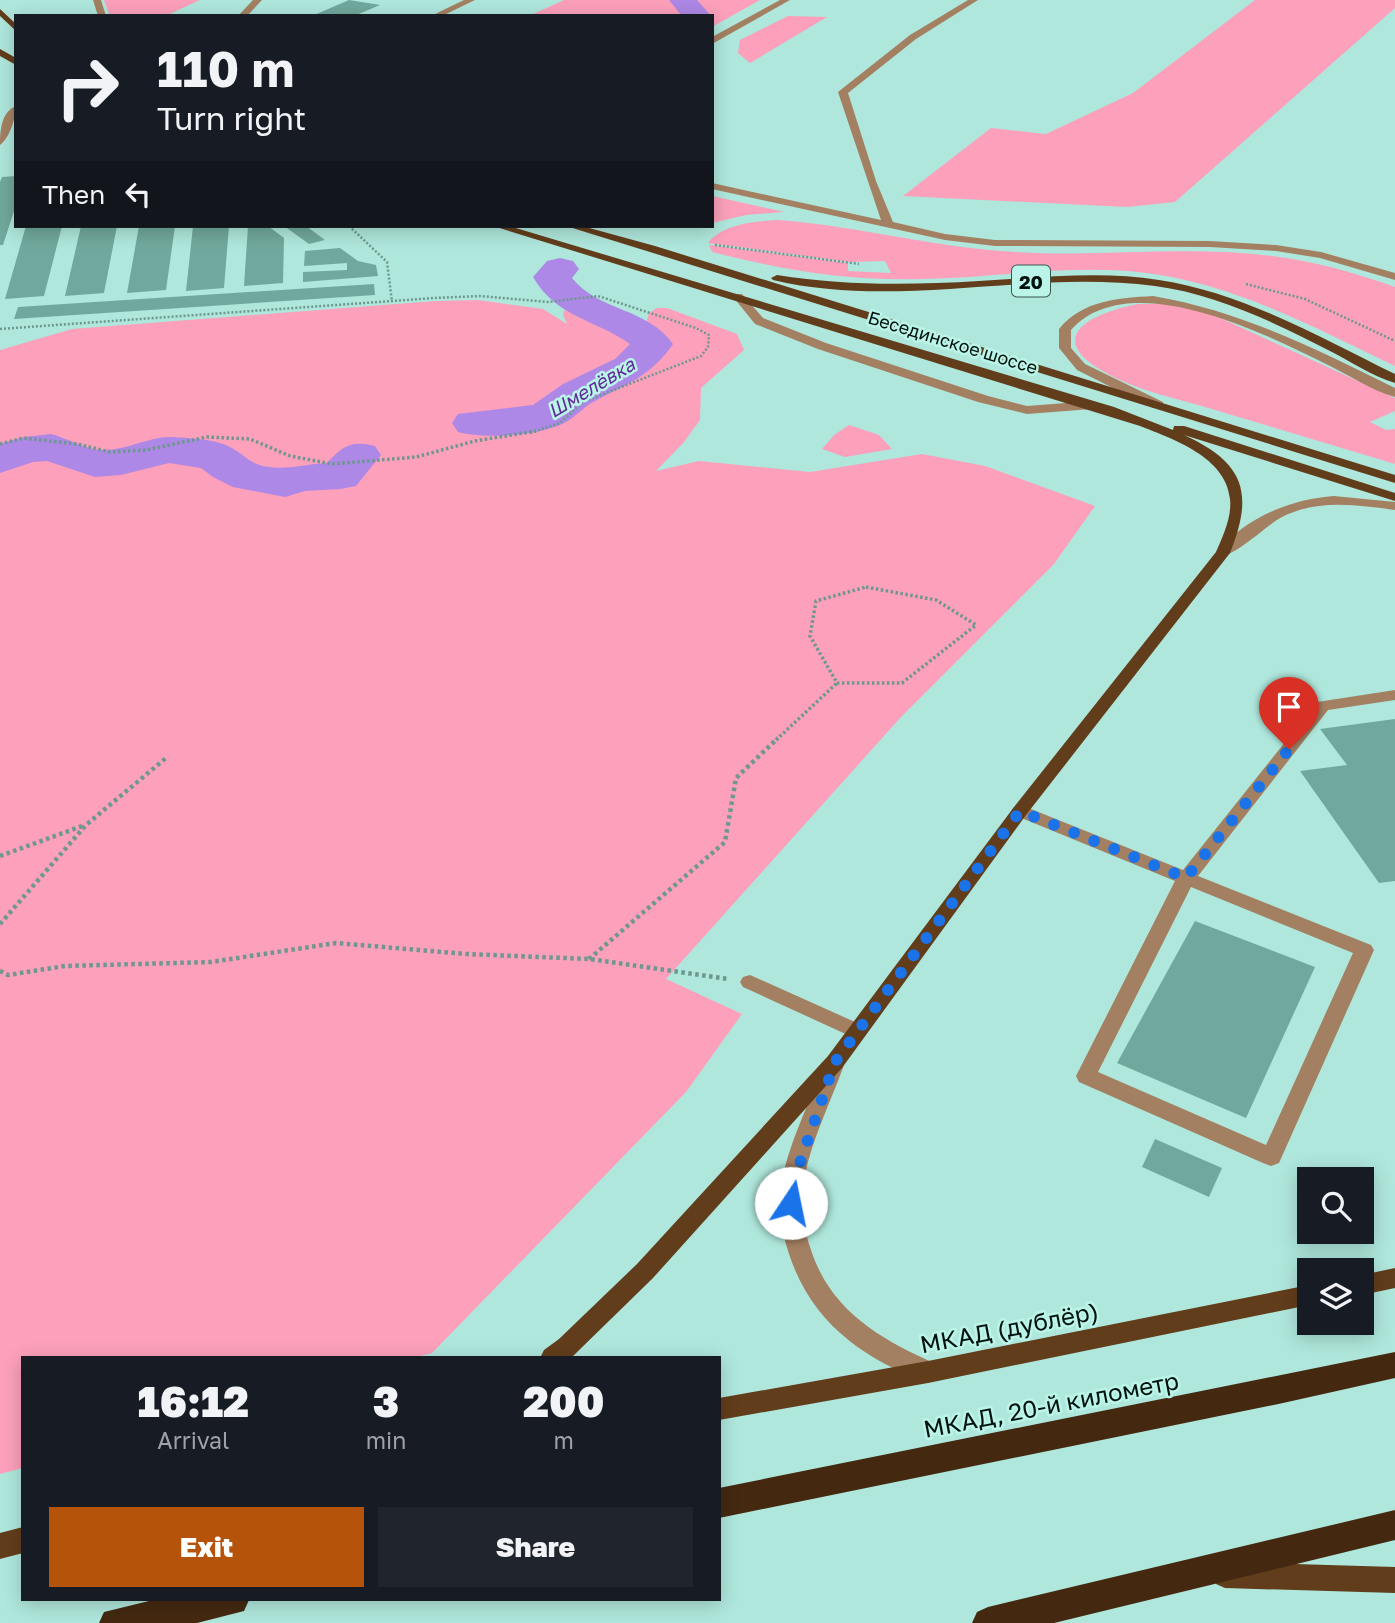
<!DOCTYPE html>
<html lang="en">
<head>
<meta charset="utf-8">
<style>
	:root { --surface:#171b24; --page:#20242c; --text:#f1f3f6; --muted:#9ea1a6; --accent:#b45309 }
	body { margin:0; font-family:"Golos Text",sans-serif; background:var(--page); color:var(--text); height:100vh; display:flex; flex-direction:column; font-size:26px; white-space:nowrap }
	* { box-sizing:border-box; margin:0 }
	p { font-size:23px; color:var(--muted) }
	.icon { flex:none; width:38px; height:38px; fill:none; stroke:currentColor; stroke-width:2; stroke-linecap:round; stroke-linejoin:round }
	.map { position:relative; flex:1; overflow:hidden }
	.side { position:absolute; left:21px; top:1356px; width:700px; height:245px; display:flex; flex-direction:column; background:var(--surface); border-radius:0px; box-shadow:0 4px 18px #0003 }
	.side>* { flex:none }
	.banner { position:absolute; left:14px; top:14px; width:700px; height:214px; border-radius:0px; box-shadow:0 4px 18px #0003; background:#171b24; color:var(--text); overflow:hidden }
	.tools { position:absolute; left:1297px; top:1167px; display:grid; gap:14px }
	.tools a { display:grid; place-items:center; width:77px; height:77px; border-radius:0px; background:var(--surface); box-shadow:0 4px 18px #0003; font-size:35px }
	.pin { position:absolute; display:grid; place-items:center; width:60px; height:60px; color:#fff; margin:-72px -30px; border-radius:50% 50% 50% 0; rotate:-45deg; box-shadow:0 0 7px #0007 }
	.pin .icon { rotate:45deg }
	.me { position:absolute; width:77px; margin:-38px; rotate:11deg; stroke-linejoin:round; filter:drop-shadow(0 0 5px #0008) }
	.turn { display:flex; align-items:center; gap:24px; height:147px; padding:0 28px; font-size:32px }
	.turn .icon { width:91px; height:91px; stroke-width:2.5 }
	.turn b { display:block; font-size:49px; line-height:60px }
	.then { display:flex; align-items:center; height:66px; padding:0 28px; background:#0003; gap:14px; font-size:26px }
	.eta { display:flex; justify-content:space-evenly; align-items:center; height:119px; text-align:center }
	.eta b { font-size:42px; font-weight:800; line-height:49px }
	.cta { display:flex; gap:14px; margin-top:auto; padding:14px 28px }
	.cta a { flex:1; height:80px; border-radius:0px; background:var(--accent); color:#fff; font-size:28px; font-weight:800; line-height:80px; text-align:center }
	.cta a+a { background:var(--page); color:var(--text) }
	.map>svg:first-child { display:block }
	.green { fill:#fca0bb }
	.lines { fill:none; stroke-linecap:round; stroke-linejoin:round }
	.river { fill:#ad88e6; fill-rule:evenodd }
	.building { fill:#71a89d }
	.path-far2 { stroke:#6d978f; stroke-width:2.5; stroke-dasharray:2 2; stroke-linecap:butt }
	.path-far1 { stroke:#6d978f; stroke-width:3.5; stroke-dasharray:2.5 2.5; stroke-linecap:butt }
	.path { stroke:#6d978f; stroke-width:4.5; stroke-dasharray:3.5 3.5; stroke-linecap:butt }
	.minor { fill:#a48062; fill-rule:evenodd }
	.major { fill:#623d1b; fill-rule:evenodd }
	.highway { fill:#442910; fill-rule:evenodd }
	.route { stroke:#1a73e8; stroke-width:12; stroke-dasharray:0 21.6 }
	.labels { text-anchor:middle; dominant-baseline:central; stroke-width:5; stroke-linejoin:round; paint-order:stroke }
	.far-street-label { font-size:18px; fill:#00120e; stroke:#bbf5e9 }
	.shield { fill:#bbf5e9; stroke:#385650; stroke-width:2 }
	.shield-label { font-size:19px; font-weight:bold; fill:#00120e }
	.far-water-label { font-size:19px; font-style:italic; fill:#5e2b98; stroke:#bbf5e9 }
	.near-street-label { font-size:24px; fill:#00120e; stroke:#bbf5e9 }
</style>
</head>
<body>
<div class="map">
<svg width="1395" height="1623" viewBox="0 0 1395 1623">
	<rect width="100%" height="100%" fill="#afe7dc"/>
	<path class="green" d="M 104,0 L 200,0 L 165,16 L 110,16 Z
		M 564,0 L 760,0 L 712,27 L 712,16 L 529,16 Z
		M 1255,0 L 1395,0 L 1395,8 L 1175,202 L 1127,207 L 903,196 L 991,128 L 1046,134 L 1133,93 Z
		M 788,16 L 827,17 L 750,63 L 738,53 L 740,40 Z
		M 712,196 L 784,212 L 746,215 L 712,223 Z
		M 778,220 C 858,226 936,248 1016,252 C 1107,258 1201,243 1292,259 C 1328,265 1361,275 1395,287 L 1395,366 C 1309,325 1224,278 1127,271 C 1058,266 990,278 921,279 C 848,281 782,270 712,252 L 709,245 L 848,263 L 848,271 L 891,273 L 885,261 L 849,262 L 708,243 C 722,224 756,221 778,220 Z
		M 478,300 L 543,309 L 567,324 L 563,315 L 564,311 L 577,307 C 600,317 622,336 646,323 L 649,313 L 657,308 L 667,308 L 737,334 L 744,350 L 701,388 L 700,420 L 684,442 L 656,471 L 699,461 L 810,472 L 922,454 L 985,466 L 1095,506 L 1054,564 L 901,717 L 666,979 L 742,1014 L 686,1092 L 432,1353 L 412,1358 L 23,1358 L 23,1468 L 0,1474 L 0,350 L 72,329 L 435,301 Z
		M 1138,304 L 1169,304 L 1205,311 L 1395,398 L 1395,411 L 1370,422 L 1386,430 L 1395,429 L 1395,464 C 1335,446 1275,428 1215,410 C 1180,399 1141,392 1108,374 C 1040,338 1091,313 1138,304 Z
		M 849,425 L 879,435 L 892,449 L 845,457 L 822,449 L 834,435 Z"/>
	<g class="lines">
		<path class="river" d="M 669,0 L 697,0 L 711,16 L 682,16 Z
			M 560,258 L 573,261 L 579,269 L 572,278 C 598,311 648,308 673,344 C 650,377 628,383 595,401 C 583,407 573,420 560,425 C 533,436 485,439 458,432 L 452,423 L 458,414 L 533,405 L 563,384 L 615,359 L 630,344 C 595,319 557,318 533,277 L 547,261 Z
			M 51,434 C 67,438 86,450 102,450 C 126,451 149,436 172,437 C 188,438 215,439 230,447 C 242,453 249,463 263,466 C 284,471 305,464 327,463 C 343,446 351,440 375,446 L 381,455 L 356,486 L 340,489 L 305,491 L 285,497 L 233,487 L 213,477 L 201,468 L 169,463 L 121,475 L 95,477 L 47,461 L 33,462 L 0,473 L 0,444 L 24,437 Z"/>
	</g>
	<path class="building" d="M 349,0 L 380,5 L 354,16 L 312,16 Z
		M 16,176 L 16,205 L 3,245 L 0,245 L 0,182 L 2,177 Z
		M 26,226 L 62,226 L 44,296 L 5,299 Z
		M 81,226 L 117,226 L 104,293 L 65,296 Z
		M 139,226 L 175,226 L 166,290 L 127,293 Z
		M 193,226 L 229,226 L 224,288 L 186,291 Z
		M 248,226 L 268,226 L 284,238 L 283,283 L 244,286 Z
		M 284,226 L 306,226 L 325,240 L 309,244 Z
		M 340,248 L 358,261 L 376,265 L 378,276 L 303,282 L 303,272 L 347,270 L 347,263 L 304,266 L 305,251 Z
		M 374,284 L 375,295 L 14,319 L 18,307 Z
		M 1395,719 L 1395,881 L 1379,883 L 1300,771 L 1347,765 L 1320,729 Z
		M 1195,921 L 1315,967 L 1246,1118 L 1117,1063 Z
		M 1155,1139 L 1222,1168 L 1209,1197 L 1142,1167 Z"/>
	<g class="lines">
		<path class="path-far2" d="M 349,226 L 387,262 L 392,302
			M 715,245 L 859,264
			M 1246,284 L 1305,299 L 1395,341
			M 0,329 L 434,298 L 480,296 L 548,302 L 598,296 L 696,328 L 709,335 L 708,347 L 701,356 L 583,402 L 560,423 L 530,433"/>
		<path class="path-far1" d="M 0,444 L 23,438 L 77,444 L 110,452 L 146,450 L 207,437 L 250,439 L 290,456 L 332,464 L 416,457 L 475,441 L 536,431
			M 866,587 L 936,600 L 976,625 L 902,683 L 837,683 L 810,636 L 816,601 Z
			M 776,740 L 837,683"/>
		<path class="path" d="M 0,856 L 85,825
			M 0,924 L 86,825 L 166,758
			M 589,959 L 725,842 L 736,778 L 778,738
			M 0,971 L 8,975 L 65,966 L 211,962 L 336,943 L 466,954 L 589,959 L 728,979"/>
		<path class="minor" d="M 93,0 L 101,0 L 106,16 L 98,16 Z
			M 253,0 L 262,0 L 247,16 L 238,16 Z
			M 464,0 L 475,0 L 442,16 L 431,16 Z
			M 780,0 L 790,0 L 712,44 L 712,37 Z
			M 968,0 L 978,0 L 916,39 L 848,93 L 876,181 L 893,222 L 945,234 L 995,240 L 1210,241 L 1276,245 L 1321,252 L 1395,273 L 1395,280 L 1320,258 L 1276,251 L 1210,247 L 995,246 L 945,240 L 712,189 L 712,183 L 881,220 L 838,92 L 910,35 Z
			M 16,106 C 16,118 9,139 0,145 C 0,131 1,112 16,106 Z
			M 734,294 L 742,294 L 763,318 L 826,343 L 988,396 L 1027,406 L 1092,401 L 1098,405 L 1092,409 L 1027,414 L 978,402 L 818,349 L 755,324 L 734,298 Z
			M 1153,296 C 1241,311 1316,349 1395,388 L 1395,397 C 1370,390 1346,373 1322,362 C 1261,332 1128,266 1071,330 L 1071,348 L 1085,364 L 1163,402 L 1163,408 L 1153,408 L 1077,370 L 1059,348 L 1059,329 C 1083,300 1118,298 1153,296 Z
			M 1334,496 L 1395,502 L 1395,510 C 1357,505 1317,499 1282,517 C 1266,525 1233,559 1218,556 L 1216,553 C 1245,518 1290,499 1334,496 Z
			M 1395,690 L 1395,700 L 1328,710 L 1198,876 L 1371,945 L 1374,950 L 1279,1163 L 1271,1166 L 1263,1163 L 1079,1082 L 1076,1076 L 1175,881 L 1014,815 L 1011,811 L 1014,807 L 1026,807 L 1183,870 L 1317,702 ZM 1191,887 L 1353,953 L 1266,1145 L 1098,1072 Z
			M 750,975 L 864,1026 L 867,1031 L 864,1036 L 857,1039 L 850,1036 L 743,987 L 740,982 L 743,977 Z
			M 834,1057 L 841,1059 L 844,1065 C 830,1104 809,1145 803,1186 C 800,1208 804,1230 811,1250 C 831,1311 880,1339 936,1364 L 940,1372 L 936,1380 L 928,1383 C 862,1358 812,1323 789,1254 C 782,1232 777,1209 781,1186 C 788,1144 809,1104 824,1065 L 827,1059 Z"/>
		<path class="major" d="M 0,9 L 16,24 L 16,31 L 0,16 Z
			M 0,49 L 16,58 L 16,65 L 0,56 Z
			M 493,226 L 509,226 L 1114,407 L 1173,430 L 1174,426 L 1184,426 L 1395,493 L 1395,501 L 1184,435 C 1245,463 1254,493 1230,553 L 1026,815 L 842,1068 L 653,1278 L 571,1358 L 540,1358 L 544,1350 L 559,1339 L 637,1264 L 828,1056 L 1014,807 L 1216,552 C 1223,536 1232,517 1230,499 C 1226,457 1173,439 1140,426 Z
			M 566,226 L 582,226 L 655,246 L 1395,475 L 1395,483 Z
			M 777,275 C 844,286 911,285 979,281 C 1038,278 1099,270 1159,280 C 1244,293 1319,337 1395,374 L 1395,383 C 1372,376 1350,361 1328,350 C 1273,322 1216,294 1155,286 C 1028,269 899,310 773,280 L 771,278 Z
			M 1395,1268 L 1395,1288 L 1362,1295 L 1362,1275 Z
			M 1309,1285 L 1309,1305 L 928,1383 L 719,1420 L 719,1398 L 928,1361 Z
			M 23,1527 L 23,1553 L 0,1559 L 0,1533 Z
			M 1225,1562 L 1395,1567 L 1395,1593 L 1225,1588 L 1216,1584 L 1212,1575 L 1216,1566 Z"/>
		<path class="highway" d="M 1395,1352 L 1395,1378 L 1283,1403 L 719,1518 L 719,1488 Z
			M 1395,1510 L 1395,1540 L 1054,1623 L 972,1623 L 977,1612 L 988,1607 Z
			M 153,1600 L 249,1600 L 244,1611 L 197,1623 L 99,1623 L 104,1612 Z"/>
	</g>
	<g class="lines">
		<path class="route" d="M 791,1203 L 792,1186 L 835,1062 L 1020,811 L 1186,878 L 1289,749"/>
	</g>
	<g class="labels">
		<g class="far-street-label">
			<text transform="translate(953 342) rotate(17)">Бесединское шоссе</text>
		</g>
		<rect class="shield" x="1012" y="265.5" width="38" height="31" rx="5"/>
		<g class="shield-label">
			<text x="1031" y="281">20</text>
		</g>
		<g class="far-water-label">
			<text transform="translate(591 387) rotate(-31)">Шмелёвка</text>
		</g>
		<g class="near-street-label">
			<text transform="translate(1009 1327) rotate(-11)">МКАД (дублёр)</text>
			<text transform="translate(1051 1404) rotate(-11)">МКАД, 20-й километр</text>
		</g>
	</g>
</svg>
<div class="tools">
<a><svg class="icon" aria-label="search" viewBox="0 0 24 24"><circle cx="10" cy="10" r="6"/><path d="M15 15l6 6"/></svg></a>
<a><svg class="icon" aria-label="layers" viewBox="0 0 24 24"><path d="M12 4l9 5-9 5-9-5zM3 14l9 5 9-5"/></svg></a>
</div>
<div class="pin" style="left:1289px;top:749px;background:#d93025"><svg class="icon" aria-label="arrive" viewBox="0 0 24 24"><path d="M6 21V4h12l-3 4 3 4H6"/></svg></div>
<svg class="me" style="left:791px;top:1203px" viewBox="-20 -20 40 40"><circle r="19" fill="#fff"/><path d="M0-13L10 11 0 6-10 11z" fill="#1a73e8"/></svg>
<div class="banner">
<div class="turn"><svg class="icon" aria-label="right" viewBox="0 0 24 24"><path d="M7 20v-9h11M14 6l5 5-5 5"/></svg><div><b>110 m</b>Turn right</div></div>
<div class="then">Then<svg class="icon" aria-label="left" viewBox="0 0 24 24"><path d="M17 20v-9H6M10 6l-5 5 5 5"/></svg></div>
</div>
<section class="side">
<div class="eta">
<div><b>16:12</b><p>Arrival</p></div>
<div><b>3</b><p>min</p></div>
<div><b>200</b><p>m</p></div>
</div>
<div class="cta"><a>Exit</a><a>Share</a></div>
</section>
</div>
</body>
</html>
